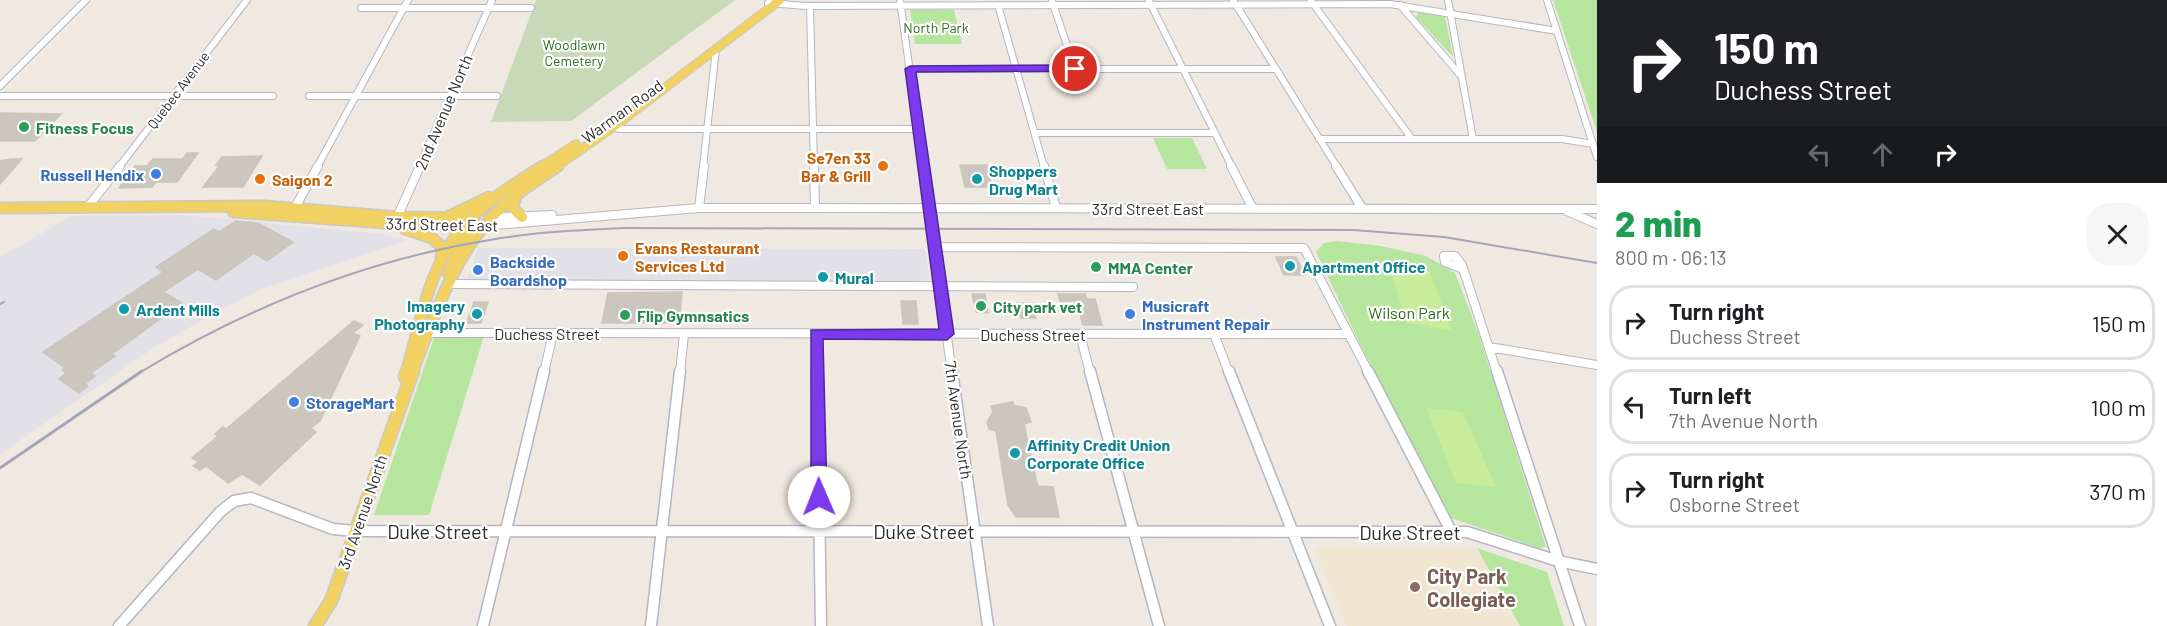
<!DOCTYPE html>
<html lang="en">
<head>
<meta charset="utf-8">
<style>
	:root { --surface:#fff; --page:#f6f6f6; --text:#202124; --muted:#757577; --line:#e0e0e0 }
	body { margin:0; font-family:Barlow,sans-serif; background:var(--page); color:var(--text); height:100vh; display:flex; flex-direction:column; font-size:22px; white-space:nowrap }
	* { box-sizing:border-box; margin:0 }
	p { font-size:20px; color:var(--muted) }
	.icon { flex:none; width:33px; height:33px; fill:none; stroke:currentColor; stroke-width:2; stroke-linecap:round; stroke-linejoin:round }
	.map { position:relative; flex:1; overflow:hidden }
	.side { display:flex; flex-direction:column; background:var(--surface); width:570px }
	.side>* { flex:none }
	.hud { background:#202124; color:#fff; overflow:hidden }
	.pin { position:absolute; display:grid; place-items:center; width:51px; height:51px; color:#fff; margin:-26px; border:3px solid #fff; border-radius:50%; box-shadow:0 2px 6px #0007 }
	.me { position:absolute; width:66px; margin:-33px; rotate:359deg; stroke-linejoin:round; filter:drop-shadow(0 0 4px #0008) }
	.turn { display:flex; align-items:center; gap:21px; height:126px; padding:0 18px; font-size:27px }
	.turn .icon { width:78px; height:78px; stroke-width:2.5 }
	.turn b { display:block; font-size:42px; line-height:51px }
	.lanes { display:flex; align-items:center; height:57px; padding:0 18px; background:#0003; justify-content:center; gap:30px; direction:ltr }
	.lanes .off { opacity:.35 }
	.round { display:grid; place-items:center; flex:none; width:63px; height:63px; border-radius:24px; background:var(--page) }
	.overview { display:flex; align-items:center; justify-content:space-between; height:102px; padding:0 18px }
	h1 { font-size:36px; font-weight:800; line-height:45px; color:#1e9e55 }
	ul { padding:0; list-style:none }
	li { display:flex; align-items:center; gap:18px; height:75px; margin:0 12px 9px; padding:0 6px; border:3px solid var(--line); border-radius:24px }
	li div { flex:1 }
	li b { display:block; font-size:22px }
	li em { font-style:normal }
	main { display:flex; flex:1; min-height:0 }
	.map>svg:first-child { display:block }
	.industrial { fill:#e3e1e8 }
	.education { fill:#f0e6d1 }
	.green { fill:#b6e59e }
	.cemetery { fill:#c8d9b8 }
	.pitch { fill:#c9ec9a }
	.building { fill:#cbc7bf; stroke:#cbc5ba; stroke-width:1.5 }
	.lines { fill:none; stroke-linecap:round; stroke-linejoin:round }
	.minor-far2-casing { stroke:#b4b7c1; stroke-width:8 }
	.minor-far1-casing { stroke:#b4b7c1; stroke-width:10 }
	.minor-casing { stroke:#b4b7c1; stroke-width:13 }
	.major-far2-casing { stroke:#c9c9c9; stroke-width:10 }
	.major-far1-casing { stroke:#c9c9c9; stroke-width:13 }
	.major-casing { stroke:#c9c9c9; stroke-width:15 }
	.minor-far2 { stroke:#fff; stroke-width:6 }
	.minor-far1 { stroke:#fff; stroke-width:8 }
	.minor { stroke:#fff; stroke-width:10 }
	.major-far2 { stroke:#f2d163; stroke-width:8 }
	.major-far1 { stroke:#f2d163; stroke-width:10 }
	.major { stroke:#f2d163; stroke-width:12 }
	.rail-far1 { stroke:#a3a6b8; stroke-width:2 }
	.rail { stroke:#a3a6b8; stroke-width:3 }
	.route { fill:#7c3aed; stroke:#51269a; stroke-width:1.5 }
	.leisure-dot { fill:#2e9e5b; stroke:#fff; stroke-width:2 }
	.food-dot { fill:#e8710a; stroke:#fff; stroke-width:2 }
	.shop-dot { fill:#3f7fe0; stroke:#fff; stroke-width:2 }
	.culture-dot { fill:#0f9aa8; stroke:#fff; stroke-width:2 }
	.education-dot { fill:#8d6e63; stroke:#fff; stroke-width:2 }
	.labels { text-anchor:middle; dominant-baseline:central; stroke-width:4.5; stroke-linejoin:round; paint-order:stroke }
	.far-park-label { font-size:14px; fill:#2c6e1b; stroke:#fff }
	.far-street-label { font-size:14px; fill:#2e2e2e; stroke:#fff }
	.street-label { font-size:16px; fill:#2e2e2e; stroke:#fff }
	.leisure-label { font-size:16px; font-weight:bold; fill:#27864d; stroke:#fff; text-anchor:start }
	.food-label { font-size:16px; font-weight:bold; fill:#c56008; stroke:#fff; text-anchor:start }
	.culture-label { font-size:16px; font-weight:bold; fill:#0d838f; stroke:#fff; text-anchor:start }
	.shop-label { font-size:16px; font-weight:bold; fill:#366cbe; stroke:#fff; text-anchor:start }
	.park-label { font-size:16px; fill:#2c6e1b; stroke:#fff }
	.near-street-label { font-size:20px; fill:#2e2e2e; stroke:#fff }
	.near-education-label { font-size:20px; font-weight:bold; fill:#785e54; stroke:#fff; text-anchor:start }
</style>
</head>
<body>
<main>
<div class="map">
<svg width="1597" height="626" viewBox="0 0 1597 626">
	<rect width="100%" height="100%" fill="#efe9e1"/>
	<path class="industrial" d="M 181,215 L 382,234 L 407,240 L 257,291 L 159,344 L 0,454 L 0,257 L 72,216 Z
		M 478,248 L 925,249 L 929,277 L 922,283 L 466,283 Z"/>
	<path class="education" d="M 1314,548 L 1477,548 L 1520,626 L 1347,626 Z"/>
	<path class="green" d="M 1553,0 L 1597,0 L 1597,132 Z
		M 910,10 L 954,10 L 962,44 L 915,44 Z
		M 1419,12 L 1445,17 L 1453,57 L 1416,17 Z
		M 1153,138 L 1192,138 L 1207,169 L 1167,169 Z
		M 1337,241 L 1381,246 L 1426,256 L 1455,273 L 1479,335 L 1546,547 L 1539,548 L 1451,518 L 1362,348 L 1316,252 L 1324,243 Z
		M 435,335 L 484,336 L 429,515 L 374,515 Z
		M 1477,548 L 1547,572 L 1564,626 L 1520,626 Z"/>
	<path class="cemetery" d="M 536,0 L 735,0 L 571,121 L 491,122 Z"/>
	<path class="pitch" d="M 1389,267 L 1430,272 L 1451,330 L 1407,323 Z
		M 1426,408 L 1463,412 L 1496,487 L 1456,483 Z"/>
	<path class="building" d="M 0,113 L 61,114 L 35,141 L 0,141 Z
		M 187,153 L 198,153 L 177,182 L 156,182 L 152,187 L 119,188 L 135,166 L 147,166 L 153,159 L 183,159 Z
		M 262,156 L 243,187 L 203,187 L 220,165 L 216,165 L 222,157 Z
		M 11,159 L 22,159 L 0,184 L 0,161 Z
		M 960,165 L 987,165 L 992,187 L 965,187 Z
		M 236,221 L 258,223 L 293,242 L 267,261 L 254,253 L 216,280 L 198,269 L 163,292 L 182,303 L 112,354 L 115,356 L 91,373 L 95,376 L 85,384 L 88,386 L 79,393 L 59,379 L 66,373 L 62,370 L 65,368 L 43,352 L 163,272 L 156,267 L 214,229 L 219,232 Z
		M 1276,257 L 1296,257 L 1305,275 L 1284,275 Z
		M 682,292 L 679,323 L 602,323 L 608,293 Z
		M 972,294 L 985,294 L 988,313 L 976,312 Z
		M 1058,294 L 1085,294 L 1087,299 L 1095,299 L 1102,325 L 1083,325 L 1076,301 L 1060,301 Z
		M 901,301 L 916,301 L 918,324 L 903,324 Z
		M 474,302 L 488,302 L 481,323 L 467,323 Z
		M 1017,303 L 1030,303 L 1036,318 L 1021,318 Z
		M 354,321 L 363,325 L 353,333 L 360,336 L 320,421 L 311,428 L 316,432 L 260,485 L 242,474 L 228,483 L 206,466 L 200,470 L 193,466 L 198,462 L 192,458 L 218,436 L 215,434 L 223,427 L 226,429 Z
		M 1013,402 L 1013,405 L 1026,408 L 1031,422 L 1024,424 L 1036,479 L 1038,486 L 1053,487 L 1059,517 L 1016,517 L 1008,505 L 996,431 L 989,429 L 987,422 L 993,412 L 991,406 Z"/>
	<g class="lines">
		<g class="minor-far2-casing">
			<path id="minor-far2" d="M 900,0 L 923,167
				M 1233,0 L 1337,167
				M 1448,0 L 1473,139
				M 1547,0 L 1597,157
				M 1052,1 L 1075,69
				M 1149,1 L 1232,167
				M 1311,1 L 1412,139
				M 768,3 L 806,6 L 1390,4 L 1557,31
				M 998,5 L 1044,167
				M 1400,5 L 1462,77
				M 810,6 L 814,167
				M 361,8 L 531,8
				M 910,69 L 1276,69
				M 0,86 L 86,0
				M 0,96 L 273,96
				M 309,96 L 497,96
				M 615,126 L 619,129 L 918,129
				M 1035,133 L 1215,133
				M 1319,139 L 1562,139 L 1593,144
				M 119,167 L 247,0
				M 317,167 L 408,0
				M 419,167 L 492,0
				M 703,167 L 716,49"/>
		</g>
		<g class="minor-far1-casing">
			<path id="minor-far1" d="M 814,166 L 815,208
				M 923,166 L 952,373
				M 1044,166 L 1056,208
				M 1231,166 L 1252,207
				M 1336,166 L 1362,208
				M 87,208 L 120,166
				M 699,208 L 704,166
				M 1567,211 L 1597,224
				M 292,213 L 318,166
				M 490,218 L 552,215
				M 395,222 L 420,166
				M 483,226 L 699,208 L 1597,209
				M 935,247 L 1304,248 L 1369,373
				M 1461,268 L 1445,262 L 1444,256 L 1455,256 L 1462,265 L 1497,373
				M 448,284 L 1133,287
				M 428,333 L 1349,334
				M 816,334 L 817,373
				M 1080,334 L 1090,373
				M 1214,334 L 1229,373
				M 1489,347 L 1597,365
				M 544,373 L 553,333
				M 680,373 L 684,334"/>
		</g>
		<g class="minor-casing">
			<path id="minor" d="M 817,371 L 821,626
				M 952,371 L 988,626
				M 1090,371 L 1159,626
				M 1229,371 L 1330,626
				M 1368,371 L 1451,531
				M 1497,371 L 1580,626
				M 119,626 L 220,512 L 234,501 L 251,498 L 333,529 L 355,531 L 1467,532 L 1558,561 L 1597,569
				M 483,626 L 544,371
				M 651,626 L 680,371"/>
		</g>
		<g class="major-far2-casing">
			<path id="major-far2" d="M 541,167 L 576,144
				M 556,167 L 615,126 L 780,0"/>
		</g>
		<g class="major-far1-casing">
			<path id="major-far1" d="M 516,197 L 512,207 L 522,217
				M 0,208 L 265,206 L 398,217 L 474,218
				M 233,212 L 413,225 L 466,226
				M 451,215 L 489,197
				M 405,229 L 432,238 L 442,247 L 441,258
				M 448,273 L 472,220
				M 406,373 C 420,326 428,269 460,231 C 482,203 514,184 543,166
				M 412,373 C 432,323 449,269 483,227 C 502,202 533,183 558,166"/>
		</g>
		<g class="major-casing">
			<path id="major" d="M 405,377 L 407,371
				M 315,626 L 331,601 L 413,371"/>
		</g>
		<use href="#minor-far2" class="minor-far2"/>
		<use href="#minor-far1" class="minor-far1"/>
		<use href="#minor" class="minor"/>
		<use href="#major-far2" class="major-far2"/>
		<use href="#major-far1" class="major-far1"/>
		<use href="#major" class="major"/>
		<path class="rail-far1" d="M 0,304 L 4,302
			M 139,373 C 248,307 365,260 490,240 C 535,232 581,230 626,228 L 1353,230 L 1444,237 L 1597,263"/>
		<path class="rail" d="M 0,468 L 142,371"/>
	</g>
	<path class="route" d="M 1075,65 L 1079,66 L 1079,71 L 916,72 L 954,334 L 947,340 L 823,339 L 827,497 L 825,502 L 819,504 L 813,502 L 811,497 L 811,330 L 939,329 L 905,69 L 910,66 Z"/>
	<g class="leisure-dot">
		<circle cx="24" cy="127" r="6"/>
		<circle cx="1096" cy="267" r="6"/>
		<circle cx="981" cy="306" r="6"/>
		<circle cx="625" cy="315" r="6"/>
	</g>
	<g class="food-dot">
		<circle cx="883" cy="166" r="6"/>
		<circle cx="260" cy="179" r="6"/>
		<circle cx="623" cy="256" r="6"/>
	</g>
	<g class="shop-dot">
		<circle cx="156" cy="174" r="6"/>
		<circle cx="478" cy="270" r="6"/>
		<circle cx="1130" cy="314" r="6"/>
		<circle cx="294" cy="402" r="6"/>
	</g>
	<g class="culture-dot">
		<circle cx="977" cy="179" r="6"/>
		<circle cx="1290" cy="266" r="6"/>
		<circle cx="823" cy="277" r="6"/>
		<circle cx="124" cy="309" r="6"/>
		<circle cx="477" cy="314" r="6"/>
		<circle cx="1015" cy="453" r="6"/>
	</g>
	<circle class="education-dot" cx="1415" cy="587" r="6"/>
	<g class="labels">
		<g class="far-park-label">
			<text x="936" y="27">North Park</text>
			<text x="574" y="44">Woodlawn<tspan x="574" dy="16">Cemetery</tspan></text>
		</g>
		<g class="far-street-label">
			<text transform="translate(178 90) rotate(-53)">Quebec Avenue</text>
		</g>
		<g class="street-label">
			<text transform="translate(622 111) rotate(-36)">Warman Road</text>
			<text transform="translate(443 112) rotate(-67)">2nd Avenue North</text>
			<text x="1148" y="208">33rd Street East</text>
			<text transform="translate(442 224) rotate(1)">33rd Street East</text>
			<text x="547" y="333">Duchess Street</text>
			<text x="1033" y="334">Duchess Street</text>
			<text transform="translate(959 420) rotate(82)">7th Avenue North</text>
			<text transform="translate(362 512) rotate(-71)">3rd Avenue North</text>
		</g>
		<g class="leisure-label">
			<text x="36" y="127">Fitness Focus</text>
			<text x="1108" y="267">MMA Center</text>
			<text x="993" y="306">City park vet</text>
			<text x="637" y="315">Flip Gymnsatics</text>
		</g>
		<g class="food-label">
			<text x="871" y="157" text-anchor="end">Se7en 33<tspan x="871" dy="18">Bar &amp; Grill</tspan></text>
			<text x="272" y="179">Saigon 2</text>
			<text x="635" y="247">Evans Restaurant<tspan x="635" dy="18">Services Ltd</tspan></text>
		</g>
		<g class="culture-label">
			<text x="989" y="170">Shoppers<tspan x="989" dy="18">Drug Mart</tspan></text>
			<text x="1302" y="266">Apartment Office</text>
			<text x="835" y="277">Mural</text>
			<text x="465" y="305" text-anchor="end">Imagery<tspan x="465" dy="18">Photography</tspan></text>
			<text x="136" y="309">Ardent Mills</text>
			<text x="1027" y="444">Affinity Credit Union<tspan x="1027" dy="18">Corporate Office</tspan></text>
		</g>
		<g class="shop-label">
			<text x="144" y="174" text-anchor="end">Russell Hendix</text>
			<text x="490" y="261">Backside<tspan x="490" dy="18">Boardshop</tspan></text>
			<text x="1142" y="305">Musicraft<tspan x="1142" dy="18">Instrument Repair</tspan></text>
			<text x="306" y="402">StorageMart</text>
		</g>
		<g class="park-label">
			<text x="1409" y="312">Wilson Park</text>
		</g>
		<g class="near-street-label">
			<text x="438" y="531">Duke Street</text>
			<text x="924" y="531">Duke Street</text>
			<text x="1410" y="532">Duke Street</text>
		</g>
		<g class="near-education-label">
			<text x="1427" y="576">City Park<tspan x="1427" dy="23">Collegiate</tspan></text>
		</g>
	</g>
</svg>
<div class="pin" style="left:1075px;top:69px;background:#d93025"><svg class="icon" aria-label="arrive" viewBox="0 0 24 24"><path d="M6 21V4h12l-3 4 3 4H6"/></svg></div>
<svg class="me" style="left:819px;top:497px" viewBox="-20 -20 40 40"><circle r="19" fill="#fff"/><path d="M0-13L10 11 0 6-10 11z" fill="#7c3aed"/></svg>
</div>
<section class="side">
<div class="hud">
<div class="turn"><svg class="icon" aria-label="right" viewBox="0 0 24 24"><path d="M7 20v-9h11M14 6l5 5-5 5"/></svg><div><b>150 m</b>Duchess Street</div></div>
<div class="lanes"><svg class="icon off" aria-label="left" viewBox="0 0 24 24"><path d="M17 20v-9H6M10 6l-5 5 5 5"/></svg><svg class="icon off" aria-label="ahead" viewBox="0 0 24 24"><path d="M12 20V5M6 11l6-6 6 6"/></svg><svg class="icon" aria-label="right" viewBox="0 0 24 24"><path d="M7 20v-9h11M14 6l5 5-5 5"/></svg></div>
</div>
<div class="overview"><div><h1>2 min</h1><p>800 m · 06:13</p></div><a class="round"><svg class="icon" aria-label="close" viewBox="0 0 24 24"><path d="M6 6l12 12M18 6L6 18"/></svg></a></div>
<ul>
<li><svg class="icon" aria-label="right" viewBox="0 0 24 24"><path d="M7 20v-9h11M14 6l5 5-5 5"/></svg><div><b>Turn right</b><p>Duchess Street</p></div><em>150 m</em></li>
<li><svg class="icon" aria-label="left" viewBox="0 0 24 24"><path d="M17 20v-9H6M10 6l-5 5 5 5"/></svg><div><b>Turn left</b><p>7th Avenue North</p></div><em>100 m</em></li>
<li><svg class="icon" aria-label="right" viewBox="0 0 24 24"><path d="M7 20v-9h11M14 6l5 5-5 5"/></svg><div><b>Turn right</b><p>Osborne Street</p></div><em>370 m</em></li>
</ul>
</section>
</main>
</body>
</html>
